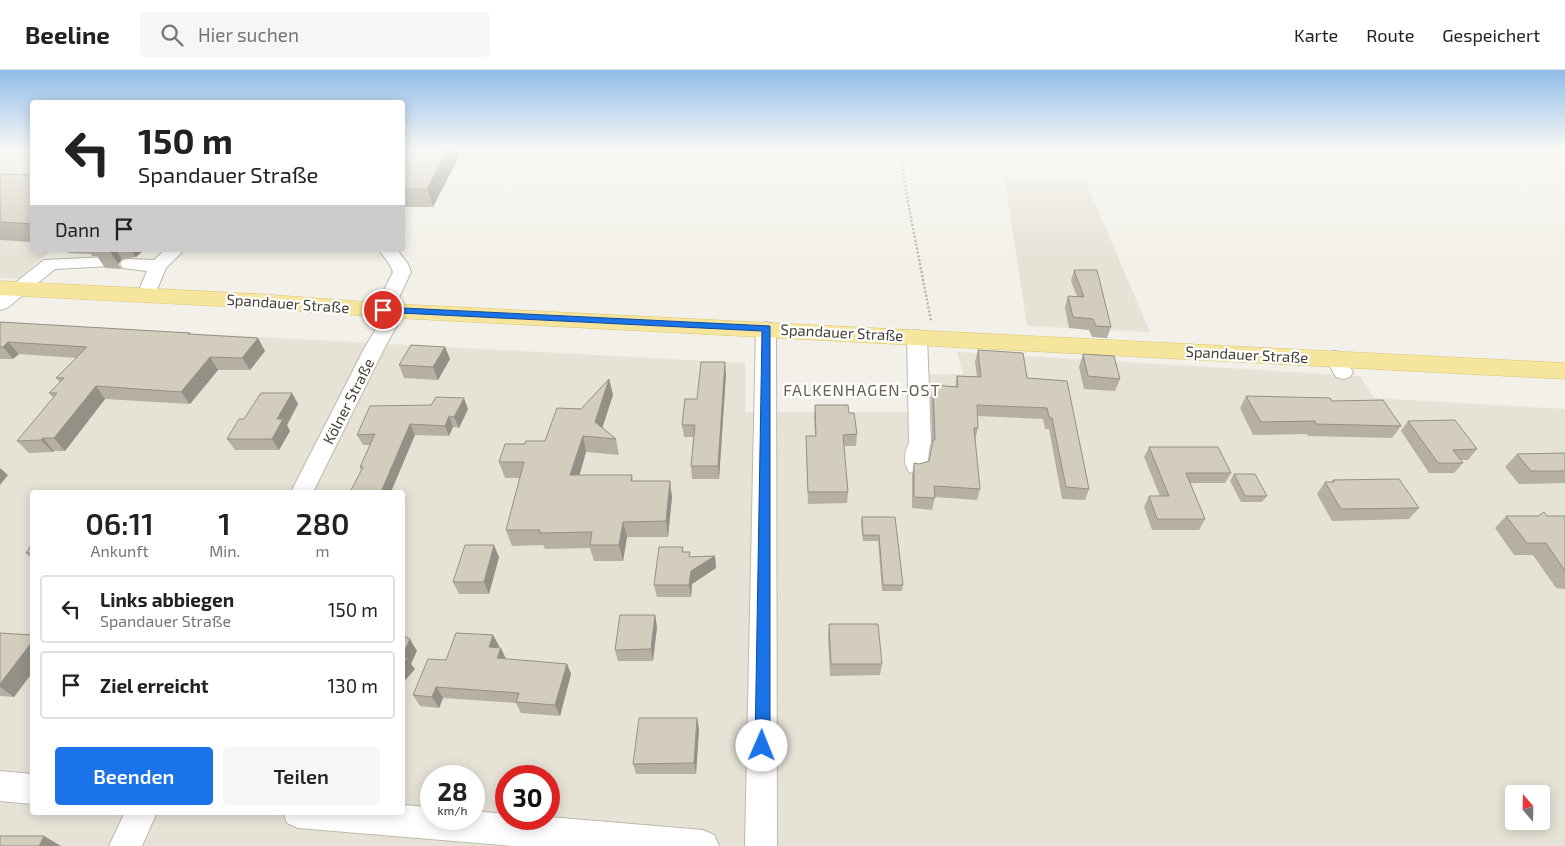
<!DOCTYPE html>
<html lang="de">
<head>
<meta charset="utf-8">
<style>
	:root { --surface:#fff; --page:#f6f6f6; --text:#222; --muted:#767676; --line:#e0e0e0; --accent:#1a73e8 }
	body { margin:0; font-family:"Exo 2",sans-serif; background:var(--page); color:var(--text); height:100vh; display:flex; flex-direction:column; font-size:19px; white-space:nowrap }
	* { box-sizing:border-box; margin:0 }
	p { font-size:16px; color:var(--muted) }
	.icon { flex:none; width:28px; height:28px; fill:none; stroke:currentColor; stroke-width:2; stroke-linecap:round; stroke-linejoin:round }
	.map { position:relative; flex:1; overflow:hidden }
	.sheet { position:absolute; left:30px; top:420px; width:375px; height:325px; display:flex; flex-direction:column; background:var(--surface); border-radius:5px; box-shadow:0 2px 12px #0003 }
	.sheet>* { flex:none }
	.banner { position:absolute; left:30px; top:30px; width:375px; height:152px; border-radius:5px; box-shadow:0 2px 12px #0003; background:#fff; color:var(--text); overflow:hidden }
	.needle { width:32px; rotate:340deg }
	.fabs { position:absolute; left:1505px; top:715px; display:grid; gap:10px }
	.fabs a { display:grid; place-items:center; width:45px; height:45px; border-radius:5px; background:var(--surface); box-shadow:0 2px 12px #0003; font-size:25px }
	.speed { position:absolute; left:420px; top:695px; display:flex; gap:10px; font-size:25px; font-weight:700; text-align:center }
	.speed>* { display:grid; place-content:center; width:65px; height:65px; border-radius:50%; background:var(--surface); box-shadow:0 2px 12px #0003; line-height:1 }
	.speed small { font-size:12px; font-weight:400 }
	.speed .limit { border:8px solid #d22; background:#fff; color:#111 }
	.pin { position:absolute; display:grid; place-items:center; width:42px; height:42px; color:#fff; margin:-21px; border:2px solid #fff; border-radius:50%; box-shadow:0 1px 5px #0007 }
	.me { position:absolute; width:55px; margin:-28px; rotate:1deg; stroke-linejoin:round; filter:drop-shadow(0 0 4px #0008) }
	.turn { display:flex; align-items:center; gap:18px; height:105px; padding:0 25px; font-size:22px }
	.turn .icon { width:65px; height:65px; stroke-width:2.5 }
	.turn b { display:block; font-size:35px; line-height:42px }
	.then { display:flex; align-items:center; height:48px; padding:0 25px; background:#0003; gap:10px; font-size:19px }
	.eta { display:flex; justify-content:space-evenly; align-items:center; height:85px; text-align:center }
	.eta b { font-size:30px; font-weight:600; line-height:35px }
	.primary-button { display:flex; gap:10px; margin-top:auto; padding:10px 25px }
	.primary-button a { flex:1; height:58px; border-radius:5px; background:var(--accent); color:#fff; font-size:20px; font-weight:600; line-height:58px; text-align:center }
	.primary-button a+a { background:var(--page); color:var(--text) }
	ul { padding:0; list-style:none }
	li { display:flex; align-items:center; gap:15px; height:68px; margin:0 10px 8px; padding:0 15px; border:2px solid var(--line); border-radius:5px }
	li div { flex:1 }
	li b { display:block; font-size:19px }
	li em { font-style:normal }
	header { display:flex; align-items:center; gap:30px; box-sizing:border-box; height:70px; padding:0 25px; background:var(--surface); border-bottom:1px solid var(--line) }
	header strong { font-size:24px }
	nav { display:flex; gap:28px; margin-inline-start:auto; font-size:18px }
	.search { width:350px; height:45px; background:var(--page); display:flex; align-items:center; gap:12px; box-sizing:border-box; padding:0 18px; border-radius:5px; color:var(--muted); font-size:19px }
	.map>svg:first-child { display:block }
	.residential { fill:#e6e2d6; fill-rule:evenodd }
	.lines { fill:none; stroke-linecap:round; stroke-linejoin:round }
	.minor-casing { stroke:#bdb9ab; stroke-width:2 }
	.major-casing { stroke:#dac56e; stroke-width:1 }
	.path { stroke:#bdb59d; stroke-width:2.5; stroke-dasharray:2 2; stroke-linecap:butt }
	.minor { fill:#fff; fill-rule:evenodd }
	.major { fill:#f6e69d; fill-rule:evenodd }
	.wall { fill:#b5b0a3 }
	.shaded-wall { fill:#949085 }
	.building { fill:#d3cdbe; stroke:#949085 }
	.route { fill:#1a73e8; stroke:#114b97 }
	.labels { text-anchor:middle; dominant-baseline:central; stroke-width:4.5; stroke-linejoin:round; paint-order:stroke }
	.street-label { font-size:15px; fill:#454137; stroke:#fff }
	.neighbourhood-label { font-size:16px; letter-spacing:1px; fill:#67604f; stroke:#fff }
</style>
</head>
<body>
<header>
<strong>Beeline</strong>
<div class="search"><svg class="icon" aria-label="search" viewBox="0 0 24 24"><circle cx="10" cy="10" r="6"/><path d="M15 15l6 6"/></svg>Hier suchen</div>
<nav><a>Karte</a><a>Route</a><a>Gespeichert</a></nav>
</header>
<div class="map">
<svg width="1565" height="776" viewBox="0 0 1565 776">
	<rect width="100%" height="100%" fill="#f2f0e8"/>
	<path class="residential" d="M 13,79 L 32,79 L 32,180 L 52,180 L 19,209 L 0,208 L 0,88 Z
		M 1005,109 L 1085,110 L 1150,262 L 1027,256 Z
		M 0,253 L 745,293 L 745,342 L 914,342 L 920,304 L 963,304 L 957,282 L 1360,306 L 1374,328 L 1565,339 L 1565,776 L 0,776 ZM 32,422 L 402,422 L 402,742 L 32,742 ZM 431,706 L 474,706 L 474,749 L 431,749 ZM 506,706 L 549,706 L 549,749 L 506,749 ZM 1514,724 L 1541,724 L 1541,751 L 1514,751 Z"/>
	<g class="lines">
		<g class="minor-casing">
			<path id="minor" d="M 165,180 L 184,180 L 166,198 L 153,229 L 146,231 L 139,229 L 137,225 L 147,201 L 123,198 L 120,194 L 123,190 L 129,189 L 154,190 Z
				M 379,180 L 397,180 L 408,194 L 411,202 L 395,236 L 403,237 L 405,241 L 385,277 L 313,422 L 291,422 L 365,277 L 384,246 L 376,244 L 374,240 L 393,202 L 390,195 Z
				M 105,187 L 111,188 L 114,192 L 111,196 L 55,199 L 7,238 L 0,240 L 0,225 L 44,190 Z
				M 766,252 L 773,254 L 776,258 L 777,776 L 745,776 L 756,258 L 759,254 Z
				M 917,260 L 924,262 L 927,266 L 931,373 C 927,383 930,393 925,402 L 917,404 L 909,402 C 903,392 904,383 909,373 L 907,266 L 910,262 Z
				M 1335,281 L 1342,283 L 1353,302 L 1350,307 L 1343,309 L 1336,307 L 1325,288 L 1328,283 Z
				M 0,701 L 32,704 L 32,734 L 0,731 Z
				M 402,735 L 431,737 L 431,749 L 474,749 L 474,741 L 506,744 L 506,749 L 549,749 L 549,747 L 703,760 L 714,765 L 719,776 L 514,776 L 298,758 L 287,753 L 283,742 L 402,742 Z
				M 125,742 L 157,742 L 142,776 L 109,776 Z"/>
		</g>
		<g class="major-casing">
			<path id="major" d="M 0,211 L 258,224 L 396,234 L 1565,293 L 1565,309 L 396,248 L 258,238 L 0,225 Z"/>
		</g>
		<path class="path" d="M 900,79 L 907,127 L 931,251"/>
		<use href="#minor" class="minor"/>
		<use href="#major" class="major"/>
	</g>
	<path class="wall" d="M 415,79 L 433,137 L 402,137 L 402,100 Z
		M 0,104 L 32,105 L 32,172 L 0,170 Z
		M 66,180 L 144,180 L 136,187 L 122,189 L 118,194 L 122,199 L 105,198 L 97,186 L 92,186 L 91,184 L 68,183 Z
		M 1074,200 L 1111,257 L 1107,268 L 1092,267 L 1089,260 L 1069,258 L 1065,237 L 1068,226 L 1077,226 L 1071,211 Z
		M 0,252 L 190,263 L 191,265 L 265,281 L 250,300 L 218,300 L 190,334 L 105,329 L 65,381 L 54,381 L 53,382 L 29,383 L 17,371 L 54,328 L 49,323 L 60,312 L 56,308 L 76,288 L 19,284 L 13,289 L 0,289 Z
		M 445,277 L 450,289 L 438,310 L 404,308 L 399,295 Z
		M 978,280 L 1027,308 L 1067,311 L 1089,419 L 1085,430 L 1062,429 L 1049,359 L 1045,359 L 1043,349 L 977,346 L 978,358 L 975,370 L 980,419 L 977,430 L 935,427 L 932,440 L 912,438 L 912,405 L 914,393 L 919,394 L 929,391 L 932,374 L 931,327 L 933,315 L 955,317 L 957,306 L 977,307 L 975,292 Z
		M 1083,284 L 1120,309 L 1115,321 L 1084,319 L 1079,297 Z
		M 726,304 L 719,409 L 692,409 L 691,396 L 694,367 L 684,367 L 682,355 L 697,329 Z
		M 609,309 L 613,325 L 602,357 L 616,369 L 619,385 L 586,382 L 579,405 L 632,405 L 633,411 L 672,427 L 668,467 L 627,467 L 623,491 L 594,491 L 590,478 L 545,479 L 543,475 L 512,476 L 506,460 L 520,408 L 505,408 L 499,392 L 525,374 L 545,371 L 581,339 Z
		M 292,323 L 298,334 L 287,355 L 290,361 L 279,380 L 235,380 L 227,369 L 244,349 Z
		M 1246,326 L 1332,331 L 1401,356 L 1392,368 L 1308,366 L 1307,364 L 1253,365 L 1240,338 Z
		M 431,335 L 468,339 L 459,358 L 453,357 L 449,366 L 415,365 L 361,400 L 360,397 L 370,375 L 363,375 L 357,365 Z
		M 815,335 L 849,343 L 857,364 L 856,376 L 844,376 L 848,422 L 847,433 L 808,434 L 806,378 L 806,366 L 815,366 L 814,347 Z
		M 1408,351 L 1477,379 L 1468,390 L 1460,390 L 1463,393 L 1454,403 L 1429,403 L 1401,361 Z
		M 1149,377 L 1231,403 L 1225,413 L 1190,413 L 1205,449 L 1199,460 L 1152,460 L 1144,437 L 1149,426 L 1160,426 L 1144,387 Z
		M 1565,383 L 1565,413 L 1519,414 L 1505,397 L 1517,384 Z
		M 1234,404 L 1267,426 L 1262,432 L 1241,432 L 1230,411 Z
		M 1333,410 L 1419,438 L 1409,449 L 1332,451 L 1317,424 L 1325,412 L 1331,412 Z
		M 1506,446 L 1565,446 L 1565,519 L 1556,518 L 1533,485 L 1514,485 L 1495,458 Z
		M 862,447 L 895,447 L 903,515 L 902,521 L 882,521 L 878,471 L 863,471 L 861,453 Z
		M 32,474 L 32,489 L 26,483 Z
		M 683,477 L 683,482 L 690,487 L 715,486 L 716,498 L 692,514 L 691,527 L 657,527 L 654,515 Z
		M 499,487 L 489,524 L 459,524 L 453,512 Z
		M 655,545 L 657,557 L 653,591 L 618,591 L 615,580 Z
		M 829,554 L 882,594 L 880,605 L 830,606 L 828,566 Z
		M 0,563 L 32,565 L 32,603 L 14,627 L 0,626 Z
		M 493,565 L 499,576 L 498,578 L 506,589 L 567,594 L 571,604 L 560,646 L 521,643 L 516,633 L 443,628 L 439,638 L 420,636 L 413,625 L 446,590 Z
		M 697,648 L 699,659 L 696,704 L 636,704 L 633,694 Z"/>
	<path class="shaded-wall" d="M 448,79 L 463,79 L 433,137 L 427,119 Z
		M 109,180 L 116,180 L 122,189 L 118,194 Z
		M 131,180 L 144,180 L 136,187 Z
		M 258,268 L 265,281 L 250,300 L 242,288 Z
		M 8,272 L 19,284 L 13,289 L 3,277 Z
		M 445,277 L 450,289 L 438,310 L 433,297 Z
		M 210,287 L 218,300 L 190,334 L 181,322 Z
		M 725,292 L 726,304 L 719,409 L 718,396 Z
		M 609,309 L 613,325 L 599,368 L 595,352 Z
		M 96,316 L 105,329 L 65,381 L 54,368 Z
		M 292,323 L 298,334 L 287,355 L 290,361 L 279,380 L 272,369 L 277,349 Z
		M 464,328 L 468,339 L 459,358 L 454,347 Z
		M 449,346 L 453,357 L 449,366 L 445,356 Z
		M 410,354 L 415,365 L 391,422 L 381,422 Z
		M 583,366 L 586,382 L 575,421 L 570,405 Z
		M 43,368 L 54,381 L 53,382 L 41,370 Z
		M 0,398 L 8,405 L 0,415 Z
		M 670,411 L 672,427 L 668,467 L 666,451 Z
		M 623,452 L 627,467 L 623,491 L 619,475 Z
		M 494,475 L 499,487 L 489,524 L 484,512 Z
		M 715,486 L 716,498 L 692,514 L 691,527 L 689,515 L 691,501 Z
		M 655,545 L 657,557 L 653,591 L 651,579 Z
		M 493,565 L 499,576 L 495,588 L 489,577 Z
		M 410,569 L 417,581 L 411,594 L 415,599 L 402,614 L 402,586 Z
		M 32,572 L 32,603 L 14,627 L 0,617 L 0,614 Z
		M 501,578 L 506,589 L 497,588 Z
		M 567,594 L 571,604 L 560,646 L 555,635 Z
		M 436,617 L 443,628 L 439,638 L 432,627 Z
		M 697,648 L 699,659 L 696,704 L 694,693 Z
		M 44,766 L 61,776 L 39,776 Z"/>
	<path class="building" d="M 415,79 L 448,79 L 427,119 L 402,119 L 402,100 Z
		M 0,104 L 32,105 L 32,154 L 0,152 Z
		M 1074,200 L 1097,200 L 1111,257 L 1096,256 L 1093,249 L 1073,247 L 1068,226 L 1084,227 Z
		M 0,252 L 190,263 L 188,264 L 258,268 L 242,288 L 210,287 L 181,322 L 96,316 L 54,368 L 43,368 L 41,370 L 17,371 L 57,323 L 49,323 L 64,308 L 56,308 L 87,277 L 8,272 L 3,277 L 0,277 Z
		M 411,275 L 445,277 L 433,297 L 399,295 Z
		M 978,280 L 1023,283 L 1027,308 L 1067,311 L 1089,419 L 1066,417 L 1052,348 L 1049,347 L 1047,338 L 977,335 L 978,358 L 974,358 L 980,419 L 934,416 L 935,428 L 914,427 L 914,393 L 919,394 L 929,391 L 933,370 L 935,370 L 933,315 L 958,317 L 957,306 L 981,307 Z
		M 1083,284 L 1114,286 L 1120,309 L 1088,306 Z
		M 701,292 L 725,292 L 718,396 L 691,396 L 695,355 L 682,355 L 685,329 L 697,329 Z
		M 609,309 L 595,352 L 616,369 L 583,366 L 570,405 L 632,405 L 631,411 L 670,411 L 666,451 L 623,452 L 619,475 L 590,475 L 592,462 L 539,463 L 540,460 L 506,460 L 524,392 L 499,392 L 505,374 L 525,374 L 526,371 L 545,371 L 557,338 L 581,339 Z
		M 261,323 L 292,323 L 277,349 L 283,349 L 272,369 L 227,369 L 239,349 L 244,349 Z
		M 1246,326 L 1330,328 L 1332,331 L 1383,330 L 1401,356 L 1316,354 L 1315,351 L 1261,352 Z
		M 436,327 L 464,328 L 454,347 L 449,346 L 445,356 L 410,354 L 381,422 L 350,422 L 363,397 L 360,397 L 375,364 L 357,365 L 370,336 L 431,335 Z
		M 815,335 L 848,335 L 849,343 L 854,343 L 857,364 L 843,365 L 848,422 L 808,422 L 806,366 L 816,366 Z
		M 1455,350 L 1477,379 L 1453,380 L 1463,393 L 1438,393 L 1408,351 Z
		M 1149,377 L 1218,377 L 1231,403 L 1186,403 L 1205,449 L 1157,449 L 1149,426 L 1169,426 Z
		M 1565,383 L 1565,401 L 1531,401 L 1517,384 Z
		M 1234,404 L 1255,404 L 1267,426 L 1245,426 Z
		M 1399,409 L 1419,438 L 1341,439 L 1325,412 L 1334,412 L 1333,410 Z
		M 1544,442 L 1547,446 L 1565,446 L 1565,501 L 1546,473 L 1527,473 L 1506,446 L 1538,446 Z
		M 862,447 L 895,447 L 903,515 L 883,515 L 879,465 L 863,465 Z
		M 32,474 L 32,483 L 26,483 Z
		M 465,475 L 494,475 L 484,512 L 453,512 Z
		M 659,477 L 683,477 L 682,482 L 690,482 L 689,487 L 715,486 L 691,501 L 689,515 L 654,515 Z
		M 620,545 L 655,545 L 651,579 L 615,580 Z
		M 829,554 L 878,554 L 882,594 L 831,594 Z
		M 0,563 L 32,565 L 32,572 L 0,614 Z
		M 456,563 L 493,565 L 489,577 L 501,578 L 497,588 L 567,594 L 555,635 L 516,632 L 519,623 L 436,617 L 432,627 L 413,625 L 428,589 L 446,590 Z
		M 402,565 L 410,569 L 402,586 Z
		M 402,588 L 408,588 L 402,594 Z
		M 639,648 L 697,648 L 694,693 L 633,694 Z
		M 0,766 L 44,766 L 39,776 L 0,776 Z"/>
	<linearGradient id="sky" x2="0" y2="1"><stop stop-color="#8fbce9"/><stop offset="0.42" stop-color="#f9f8f5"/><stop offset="1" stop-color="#f9f8f5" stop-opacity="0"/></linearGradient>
	<rect width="1565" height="188" fill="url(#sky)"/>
	<path class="route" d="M 383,237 L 770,256 L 770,676 L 768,681 L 762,683 L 757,681 L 755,676 L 762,261 L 380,242 L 378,240 Z"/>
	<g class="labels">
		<g class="street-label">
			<text transform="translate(288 233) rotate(4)">Spandauer Straße</text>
			<text transform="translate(842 262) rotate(3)">Spandauer Straße</text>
			<text transform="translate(1247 284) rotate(3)">Spandauer Straße</text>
			<text transform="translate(348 331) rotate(-63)">Kölner Straße</text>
		</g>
		<g class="neighbourhood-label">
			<text x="862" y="319">FALKENHAGEN-OST</text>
		</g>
	</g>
</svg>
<div class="fabs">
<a><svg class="needle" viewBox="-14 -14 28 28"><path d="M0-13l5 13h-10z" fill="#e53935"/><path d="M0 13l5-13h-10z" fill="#767676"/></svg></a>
</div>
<div class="speed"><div>28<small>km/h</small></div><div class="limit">30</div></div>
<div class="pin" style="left:383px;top:240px;background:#d93025"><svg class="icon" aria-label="arrive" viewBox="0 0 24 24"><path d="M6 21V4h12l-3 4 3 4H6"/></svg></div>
<svg class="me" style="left:762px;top:676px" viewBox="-20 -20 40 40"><circle r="19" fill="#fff"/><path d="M0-13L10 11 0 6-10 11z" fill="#1a73e8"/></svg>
<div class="banner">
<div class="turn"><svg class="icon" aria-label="left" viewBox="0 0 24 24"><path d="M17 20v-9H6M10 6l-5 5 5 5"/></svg><div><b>150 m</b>Spandauer Straße</div></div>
<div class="then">Dann<svg class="icon" aria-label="arrive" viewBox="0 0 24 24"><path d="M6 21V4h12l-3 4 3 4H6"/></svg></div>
</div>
<section class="sheet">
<div class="eta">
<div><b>06:11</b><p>Ankunft</p></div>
<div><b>1</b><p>Min.</p></div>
<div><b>280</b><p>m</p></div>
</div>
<ul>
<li><svg class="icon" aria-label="left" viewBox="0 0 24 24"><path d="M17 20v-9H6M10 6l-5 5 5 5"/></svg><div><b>Links abbiegen</b><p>Spandauer Straße</p></div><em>150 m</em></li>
<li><svg class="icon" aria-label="arrive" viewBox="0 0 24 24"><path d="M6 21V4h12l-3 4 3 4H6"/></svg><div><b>Ziel erreicht</b></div><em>130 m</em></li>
</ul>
<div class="primary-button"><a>Beenden</a><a>Teilen</a></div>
</section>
</div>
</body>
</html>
